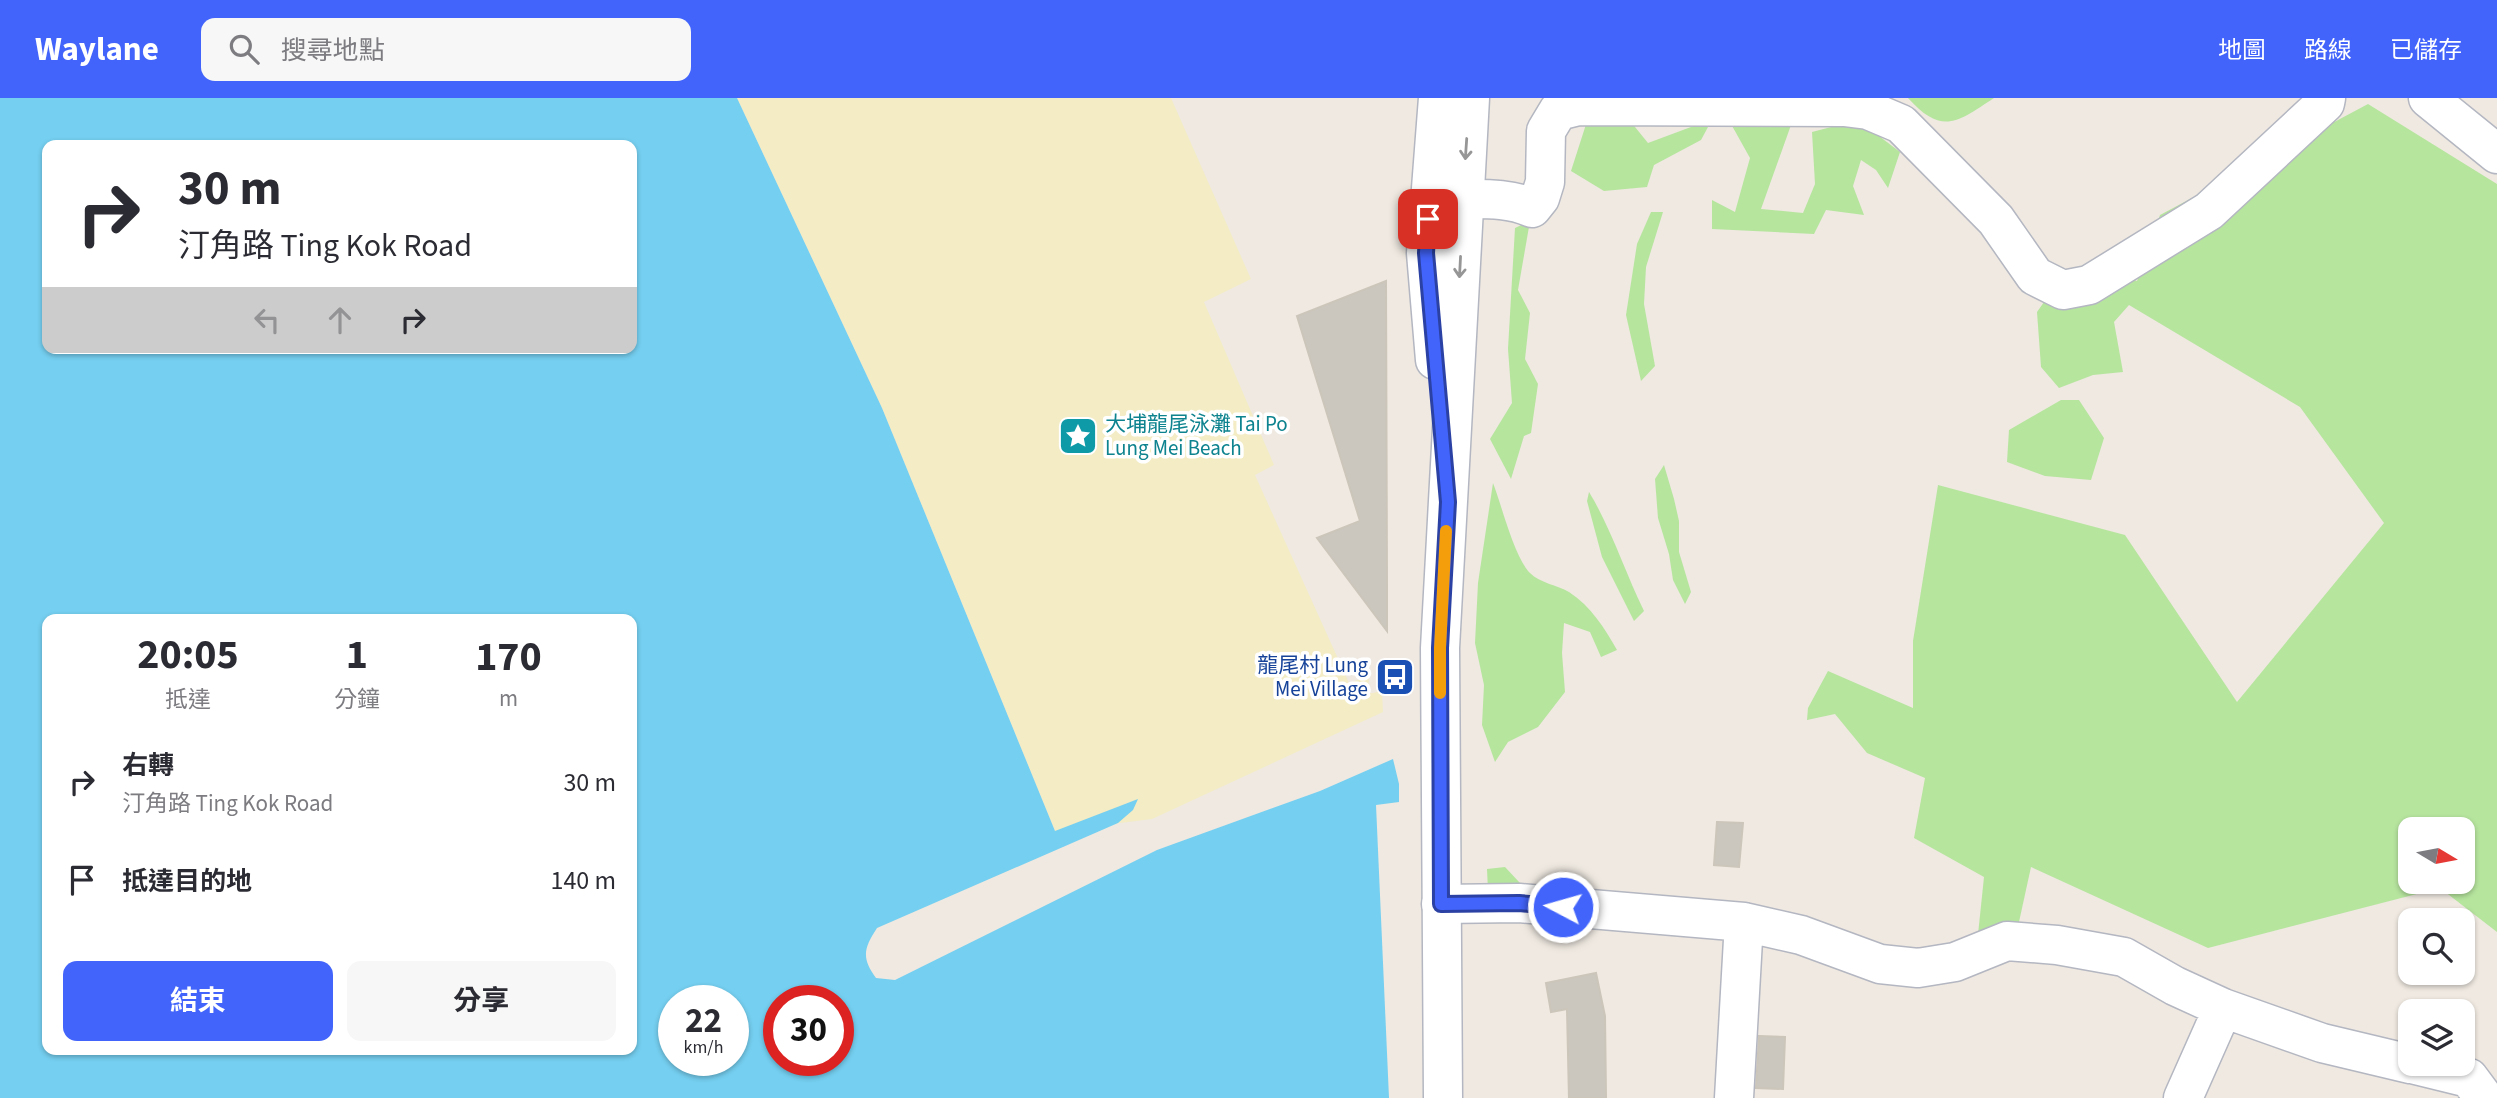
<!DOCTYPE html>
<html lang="zh-TW">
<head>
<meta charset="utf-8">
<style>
	:root { --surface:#fff; --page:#f7f7f7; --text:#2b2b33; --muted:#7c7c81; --accent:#4264fb }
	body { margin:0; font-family:"Source Sans 3","Noto Sans TC",sans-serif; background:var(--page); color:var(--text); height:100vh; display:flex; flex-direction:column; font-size:26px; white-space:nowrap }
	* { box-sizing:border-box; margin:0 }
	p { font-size:23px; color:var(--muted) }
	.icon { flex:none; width:38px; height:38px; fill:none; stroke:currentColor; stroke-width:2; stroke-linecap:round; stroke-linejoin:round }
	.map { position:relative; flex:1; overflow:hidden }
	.panel { position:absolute; left:42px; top:516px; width:595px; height:441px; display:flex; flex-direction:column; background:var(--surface); border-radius:14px; box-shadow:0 2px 5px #0004 }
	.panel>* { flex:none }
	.hud { position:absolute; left:42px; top:42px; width:595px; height:214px; border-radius:14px; box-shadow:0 2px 5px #0004; background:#fff; color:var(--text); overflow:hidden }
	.needle { width:46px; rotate:100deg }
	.fabs { position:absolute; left:2398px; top:719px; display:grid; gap:14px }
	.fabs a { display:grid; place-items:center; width:77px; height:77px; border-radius:14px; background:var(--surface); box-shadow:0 2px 5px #0004; font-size:35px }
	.speed { position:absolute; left:658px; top:887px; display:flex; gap:14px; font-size:35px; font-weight:700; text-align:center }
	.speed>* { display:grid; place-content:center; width:91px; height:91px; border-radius:50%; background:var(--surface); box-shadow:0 2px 5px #0004; line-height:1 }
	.speed small { font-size:18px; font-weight:400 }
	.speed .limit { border:10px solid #d22; background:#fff; color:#111 }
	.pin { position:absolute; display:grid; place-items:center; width:60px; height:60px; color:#fff; margin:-30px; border-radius:14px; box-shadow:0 4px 10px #0006 }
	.me { position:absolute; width:77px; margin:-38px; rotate:276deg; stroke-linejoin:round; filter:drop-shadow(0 0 5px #0008) }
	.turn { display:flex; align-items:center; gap:24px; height:147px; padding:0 21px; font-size:32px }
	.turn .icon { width:91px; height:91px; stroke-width:2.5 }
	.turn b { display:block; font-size:49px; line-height:60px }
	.lanes { display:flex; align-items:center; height:66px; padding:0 21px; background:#0003; justify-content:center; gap:35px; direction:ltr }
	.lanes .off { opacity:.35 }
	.eta { display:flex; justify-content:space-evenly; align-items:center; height:119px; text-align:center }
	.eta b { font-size:42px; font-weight:700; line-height:49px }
	.primary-button { display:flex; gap:14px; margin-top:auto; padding:14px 21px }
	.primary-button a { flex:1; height:80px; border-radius:14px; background:var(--accent); color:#fff; font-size:28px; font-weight:700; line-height:80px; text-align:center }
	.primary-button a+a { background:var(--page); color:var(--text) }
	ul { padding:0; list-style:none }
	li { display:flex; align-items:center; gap:21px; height:98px; padding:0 21px }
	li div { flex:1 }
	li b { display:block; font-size:26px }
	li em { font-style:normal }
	header { display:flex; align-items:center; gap:42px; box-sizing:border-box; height:98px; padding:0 35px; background:var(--accent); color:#fff }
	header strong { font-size:33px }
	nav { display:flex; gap:38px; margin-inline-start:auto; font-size:24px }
	.search { width:490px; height:63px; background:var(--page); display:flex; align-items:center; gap:18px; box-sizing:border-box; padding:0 24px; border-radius:14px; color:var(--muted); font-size:26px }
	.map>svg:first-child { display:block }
	.green { fill:#b6e59e; fill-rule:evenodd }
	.sand { fill:#f3ecc5 }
	.water { fill:#75cff0; fill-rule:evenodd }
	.building { fill:#cbc7bf; stroke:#cbc5ba; stroke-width:2 }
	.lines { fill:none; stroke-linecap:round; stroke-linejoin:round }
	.street-casing { stroke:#b4b7c1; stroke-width:41 }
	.secondary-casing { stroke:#b4b7c1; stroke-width:41 }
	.street { stroke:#fff; stroke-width:38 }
	.secondary { stroke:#fff; stroke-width:38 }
	.oneway { stroke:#969696 }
	.route-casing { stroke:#2b41a3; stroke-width:18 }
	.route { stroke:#4264fb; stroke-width:12 }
	.slow { stroke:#f59e0b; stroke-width:12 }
	.labels { text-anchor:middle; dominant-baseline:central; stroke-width:7; stroke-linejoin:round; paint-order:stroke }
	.culture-label { font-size:21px; fill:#0d838f; stroke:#fff; text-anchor:start }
	.transit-label { font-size:21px; fill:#164399; stroke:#fff; text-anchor:end }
</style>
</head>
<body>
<header>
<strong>Waylane</strong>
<div class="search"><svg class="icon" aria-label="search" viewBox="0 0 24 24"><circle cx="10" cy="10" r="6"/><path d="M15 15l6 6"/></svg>搜尋地點</div>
<nav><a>地圖</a><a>路線</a><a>已儲存</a></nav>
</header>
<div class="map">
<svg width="2497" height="1000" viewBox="0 0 2497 1000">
	<rect width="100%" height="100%" fill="#efe9e1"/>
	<path class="green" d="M 1908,0 L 1994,0 C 1958,24 1942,38 1908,0 Z
		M 2368,6 L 2497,86 L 2497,834 L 2440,790 L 2208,850 L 2031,769 L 2012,856 L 1977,846 L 1984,779 L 1914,740 L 1925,680 L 1867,655 L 1835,616 L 1807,622 L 1808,610 L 1828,573 L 1913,610 L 1913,543 L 1938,387 L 2125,437 L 2237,604 L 2384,425 L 2300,309 L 2129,207 L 2114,224 L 2123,274 L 2093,277 L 2059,290 L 2041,269 L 2037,214 L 2063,177 L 2070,211 L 2096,167 L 2137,183 L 2160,117 ZM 2410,732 L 2462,732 L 2462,784 L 2410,784 Z
		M 1622,13 L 1648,45 L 1699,26 L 1708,29 L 1701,42 L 1654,67 L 1647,89 L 1604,93 L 1571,73 L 1589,17 Z
		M 1858,22 L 1900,54 L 1888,90 L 1876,72 L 1861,62 L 1853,88 L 1864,117 L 1826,112 L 1814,136 L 1712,131 L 1712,102 L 1735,114 L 1750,60 L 1731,26 L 1791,27 L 1761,111 L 1803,115 L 1815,86 L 1812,34 Z
		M 1651,114 L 1663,114 L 1646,169 L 1644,206 L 1655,268 L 1641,283 L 1626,217 L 1637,146 Z
		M 1530,123 L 1518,192 L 1530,215 L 1525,261 L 1538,286 L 1531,335 L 1524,338 L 1511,381 L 1490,341 L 1512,305 L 1508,251 L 1515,130 Z
		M 2061,302 L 2079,302 L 2104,340 L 2091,382 L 2045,378 L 2007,364 L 2009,332 Z
		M 1664,367 L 1674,401 L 1679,423 L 1679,454 L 1691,494 L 1685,506 L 1673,482 L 1669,456 L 1658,420 L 1655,381 Z
		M 1493,385 C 1502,408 1514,459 1530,475 C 1540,485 1557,487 1569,494 C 1591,508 1605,531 1617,552 L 1601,559 L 1590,534 L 1564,525 L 1562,555 L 1565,594 L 1538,629 L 1508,644 L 1495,664 L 1482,627 L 1484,587 L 1475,545 L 1478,485 Z
		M 1589,394 C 1611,430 1625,474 1644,513 L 1634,523 L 1602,459 L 1587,403 Z
		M 1505,769 L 1520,785 L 1489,815 L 1487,771 Z"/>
	<path class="sand" d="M 737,0 L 1171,0 L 1251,181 L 1204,204 L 1274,367 L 1255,377 L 1349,585 L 1369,578 L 1368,596 L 1382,593 L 1383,614 L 1152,721 L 1055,733 L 882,310 Z"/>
	<path class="water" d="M 0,0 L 737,0 L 882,310 L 1055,733 L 1138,701 L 1133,712 L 1118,725 L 877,830 C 864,850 861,860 876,880 L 895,882 L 1157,752 L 1320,693 L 1393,661 L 1399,686 L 1399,704 L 1376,707 L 1389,1000 L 0,1000 ZM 47,47 L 632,47 L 632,250 L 47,250 ZM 47,522 L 632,522 L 632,952 L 47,952 ZM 674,903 L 733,903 L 733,962 L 674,962 ZM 779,903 L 838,903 L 838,962 L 779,962 Z"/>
	<path class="building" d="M 1386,183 L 1387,489 L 1387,533 L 1317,440 L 1360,423 L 1297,218 Z
		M 1717,724 L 1743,725 L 1739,769 L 1714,767 Z
		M 1596,875 L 1605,918 L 1606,1000 L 1569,1000 L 1567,911 L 1551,914 L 1546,885 Z
		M 1759,938 L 1785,939 L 1783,991 L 1756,990 Z"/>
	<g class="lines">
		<g class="street-casing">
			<path id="street" d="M 2428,0 L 2497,56
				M 1463,101 C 1487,101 1510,100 1532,110 L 1540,100 L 1545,84 L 1546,33 L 1558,13 L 1578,8 L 1844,9 L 1868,12 L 1901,26 L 1996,122 L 2035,178 L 2063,192 L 2089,187 L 2209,113 L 2325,5 L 2326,0
				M 1441,806 L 1519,805 L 1744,824 L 1801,837 L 1880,866 L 1918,870 L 1955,864 L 2007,843 L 2057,847 L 2124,859 L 2175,888 L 2223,910 L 2322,945 L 2410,966
				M 2412,966 L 2469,980 L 2484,1000
				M 1734,1000 L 1744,824
				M 2183,1000 L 2223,910"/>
		</g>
		<g class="secondary-casing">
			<path id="secondary" d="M 1435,262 L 1426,155 L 1438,0
				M 1443,1000 L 1440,550 L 1470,0"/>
		</g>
		<use href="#street" class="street"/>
		<use href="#secondary" class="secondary"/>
	</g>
	<defs><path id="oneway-shaft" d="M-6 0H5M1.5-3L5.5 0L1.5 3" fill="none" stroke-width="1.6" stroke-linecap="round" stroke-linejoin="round" transform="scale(1.75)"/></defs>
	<g class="oneway">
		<use href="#oneway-shaft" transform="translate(1466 51) rotate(94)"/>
		<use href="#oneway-shaft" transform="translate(1460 169) rotate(93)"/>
	</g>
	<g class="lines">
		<g class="route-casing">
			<path id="route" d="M 1428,121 L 1426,155 L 1448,404 L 1440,550 L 1441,806 L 1519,805 L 1563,809"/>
		</g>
		<use href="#route" class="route"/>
		<path class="slow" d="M 1440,595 L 1440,550 L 1446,433"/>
	</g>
	<defs>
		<g id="sight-square" transform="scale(2.0125)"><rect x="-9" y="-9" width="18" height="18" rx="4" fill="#0f9aa8" stroke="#fff"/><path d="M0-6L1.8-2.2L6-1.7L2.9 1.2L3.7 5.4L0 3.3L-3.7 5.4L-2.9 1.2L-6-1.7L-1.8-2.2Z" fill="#fff"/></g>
		<g id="bus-square" transform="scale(2.0125)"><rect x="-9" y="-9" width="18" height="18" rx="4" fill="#1a4fb4" stroke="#fff"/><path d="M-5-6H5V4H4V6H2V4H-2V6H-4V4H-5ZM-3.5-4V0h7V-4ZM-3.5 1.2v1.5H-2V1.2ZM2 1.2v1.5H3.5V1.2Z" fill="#fff"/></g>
	</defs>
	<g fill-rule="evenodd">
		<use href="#sight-square" x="1078" y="338"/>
		<use href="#bus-square" x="1395" y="579"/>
	</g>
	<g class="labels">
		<g class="culture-label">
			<text x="1105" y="326">大埔龍尾泳灘 Tai Po<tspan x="1105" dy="24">Lung Mei Beach</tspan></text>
		</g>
		<g class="transit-label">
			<text x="1368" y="567">龍尾村 Lung<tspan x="1368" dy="24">Mei Village</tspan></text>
		</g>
	</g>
</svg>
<div class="fabs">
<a><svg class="needle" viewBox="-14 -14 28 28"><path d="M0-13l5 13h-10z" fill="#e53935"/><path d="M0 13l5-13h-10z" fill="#7c7c81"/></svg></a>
<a><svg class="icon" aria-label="search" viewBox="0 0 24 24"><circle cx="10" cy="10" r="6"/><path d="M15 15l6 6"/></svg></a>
<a><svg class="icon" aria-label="layers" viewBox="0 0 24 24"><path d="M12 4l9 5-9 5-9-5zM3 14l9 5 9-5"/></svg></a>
</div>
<div class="speed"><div>22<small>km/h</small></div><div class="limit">30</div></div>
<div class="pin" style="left:1428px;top:121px;background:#d93025"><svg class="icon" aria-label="arrive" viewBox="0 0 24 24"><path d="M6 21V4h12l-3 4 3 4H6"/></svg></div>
<svg class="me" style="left:1563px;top:809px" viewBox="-20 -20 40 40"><circle r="17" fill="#4264fb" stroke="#fff" stroke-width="3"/><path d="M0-11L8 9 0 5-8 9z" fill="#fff"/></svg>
<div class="hud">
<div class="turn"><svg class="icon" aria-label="right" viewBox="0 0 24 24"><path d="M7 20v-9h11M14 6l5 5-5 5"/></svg><div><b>30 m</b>汀角路 Ting Kok Road</div></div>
<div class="lanes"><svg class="icon off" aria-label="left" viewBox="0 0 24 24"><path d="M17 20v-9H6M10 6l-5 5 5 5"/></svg><svg class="icon off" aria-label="ahead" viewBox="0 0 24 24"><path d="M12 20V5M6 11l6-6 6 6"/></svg><svg class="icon" aria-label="right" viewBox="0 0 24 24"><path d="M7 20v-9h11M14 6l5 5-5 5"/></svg></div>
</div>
<section class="panel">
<div class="eta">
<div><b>20:05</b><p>抵達</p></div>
<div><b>1</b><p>分鐘</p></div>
<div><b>170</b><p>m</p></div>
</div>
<ul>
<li><svg class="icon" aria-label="right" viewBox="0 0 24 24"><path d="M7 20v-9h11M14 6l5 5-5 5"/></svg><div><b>右轉</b><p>汀角路 Ting Kok Road</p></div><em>30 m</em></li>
<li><svg class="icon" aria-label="arrive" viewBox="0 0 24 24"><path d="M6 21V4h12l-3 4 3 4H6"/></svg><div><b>抵達目的地</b></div><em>140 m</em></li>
</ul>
<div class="primary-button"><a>結束</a><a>分享</a></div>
</section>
</div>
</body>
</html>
